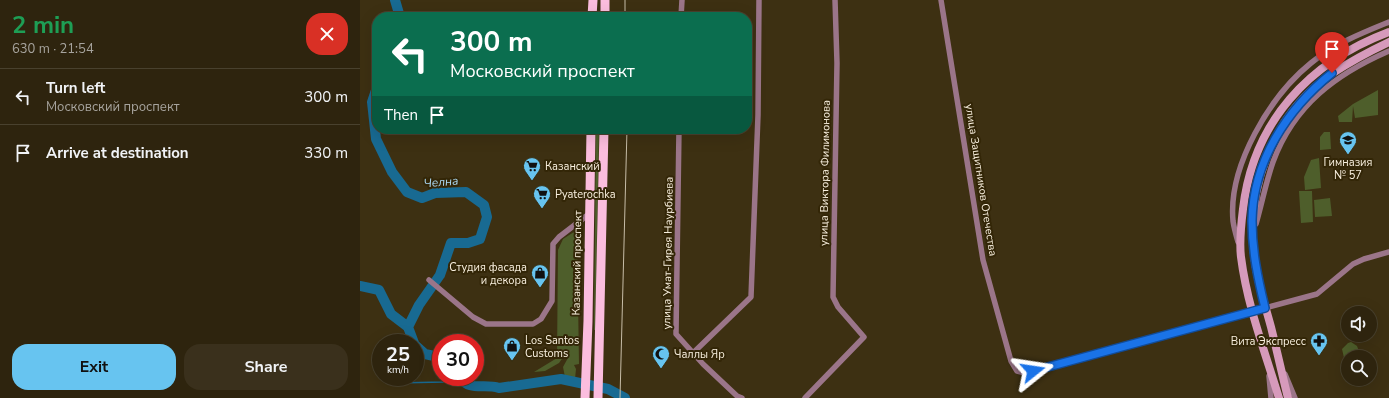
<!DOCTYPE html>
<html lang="en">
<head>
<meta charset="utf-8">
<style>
	:root { --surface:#2e240e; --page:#3a301c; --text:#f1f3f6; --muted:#a7a49e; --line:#49412e; --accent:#67c4f0 }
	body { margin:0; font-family:"Nunito Sans",sans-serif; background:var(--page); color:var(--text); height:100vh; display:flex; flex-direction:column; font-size:15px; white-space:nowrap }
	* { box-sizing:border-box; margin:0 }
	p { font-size:13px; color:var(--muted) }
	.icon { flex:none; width:22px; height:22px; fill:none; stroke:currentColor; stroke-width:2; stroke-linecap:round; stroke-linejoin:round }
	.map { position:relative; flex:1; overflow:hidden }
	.side { display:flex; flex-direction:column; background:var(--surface); width:360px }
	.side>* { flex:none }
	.banner { position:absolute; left:12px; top:12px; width:380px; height:122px; border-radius:16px; box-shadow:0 4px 16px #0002,0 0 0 1px var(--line); background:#0b6e4f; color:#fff; overflow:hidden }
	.controls { position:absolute; left:981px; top:306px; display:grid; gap:8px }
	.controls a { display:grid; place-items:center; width:36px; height:36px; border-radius:50%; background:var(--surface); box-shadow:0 4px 16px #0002,0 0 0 1px var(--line); font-size:20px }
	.speed { position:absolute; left:12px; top:334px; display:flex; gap:8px; font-size:20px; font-weight:700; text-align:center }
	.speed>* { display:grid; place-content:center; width:52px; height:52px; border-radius:50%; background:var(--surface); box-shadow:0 4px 16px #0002,0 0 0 1px var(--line); line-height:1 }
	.speed small { font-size:10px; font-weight:400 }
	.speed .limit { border:6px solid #d22; background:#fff; color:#111 }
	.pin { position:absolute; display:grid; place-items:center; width:34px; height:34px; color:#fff; margin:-41px -17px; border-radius:50% 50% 50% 0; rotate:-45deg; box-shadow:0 0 4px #0007 }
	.pin .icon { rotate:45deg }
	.me { position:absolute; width:44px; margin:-22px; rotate:75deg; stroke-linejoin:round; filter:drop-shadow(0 0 3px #0008) }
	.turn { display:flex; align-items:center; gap:14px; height:84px; padding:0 12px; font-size:18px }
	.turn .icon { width:52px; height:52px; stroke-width:2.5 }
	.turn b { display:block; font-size:28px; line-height:34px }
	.then { display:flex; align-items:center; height:38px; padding:0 12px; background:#0003; gap:8px; font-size:15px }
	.round { display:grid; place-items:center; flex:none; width:42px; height:42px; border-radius:16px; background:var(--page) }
	.overview { display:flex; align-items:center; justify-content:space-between; height:68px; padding:0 12px }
	h1 { font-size:24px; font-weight:700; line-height:30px; color:#1e9e55 }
	.button { display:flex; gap:8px; margin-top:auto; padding:8px 12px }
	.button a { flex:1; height:46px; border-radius:16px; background:var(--accent); color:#111; font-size:16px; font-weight:700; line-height:46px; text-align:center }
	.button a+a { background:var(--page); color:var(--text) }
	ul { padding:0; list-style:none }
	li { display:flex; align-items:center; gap:12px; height:56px; padding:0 12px; border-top:1px solid var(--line) }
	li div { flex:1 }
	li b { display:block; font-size:15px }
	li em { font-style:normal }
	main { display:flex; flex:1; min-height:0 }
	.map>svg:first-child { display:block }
	.green { fill:#4e5e2b }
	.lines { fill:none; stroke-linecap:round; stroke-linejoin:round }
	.stream { stroke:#186a92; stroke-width:1.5 }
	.river { stroke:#186a92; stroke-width:10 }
	.minor { stroke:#9b7589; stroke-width:5.5 }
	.secondary { stroke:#d69abb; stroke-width:8 }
	.primary { stroke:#fbbdde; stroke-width:9 }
	.tram { stroke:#c7bda8; stroke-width:1 }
	.route-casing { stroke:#114b97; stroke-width:10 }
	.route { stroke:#1a73e8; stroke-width:7 }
	.labels { text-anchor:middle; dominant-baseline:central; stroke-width:4; stroke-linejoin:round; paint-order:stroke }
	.poi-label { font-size:11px; fill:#f9f0df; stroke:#332607; text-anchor:start }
	.street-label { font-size:11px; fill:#f9f0df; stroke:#332607 }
	.water-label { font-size:12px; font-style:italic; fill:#abd8f3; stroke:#332607 }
</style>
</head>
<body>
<main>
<section class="side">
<div class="overview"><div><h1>2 min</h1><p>630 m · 21:54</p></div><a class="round" style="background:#d93025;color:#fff"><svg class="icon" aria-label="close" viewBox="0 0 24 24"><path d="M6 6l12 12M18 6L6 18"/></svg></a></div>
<ul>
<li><svg class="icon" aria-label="left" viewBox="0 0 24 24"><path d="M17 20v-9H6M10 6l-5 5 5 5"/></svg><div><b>Turn left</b><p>Московский проспект</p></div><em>300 m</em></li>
<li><svg class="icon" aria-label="arrive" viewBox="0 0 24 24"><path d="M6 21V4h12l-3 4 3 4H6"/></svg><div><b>Arrive at destination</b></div><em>330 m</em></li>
</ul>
<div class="button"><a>Exit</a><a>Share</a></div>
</section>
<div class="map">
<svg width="1029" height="398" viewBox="0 0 1029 398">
	<rect width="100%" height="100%" fill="#3d3012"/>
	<path class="green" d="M 1018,90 L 1018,115 L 995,118 L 993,106 L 992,122 L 979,122 L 978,116 L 993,104 Z
		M 236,129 L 239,129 L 235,330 L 234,330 Z
		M 964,132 L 970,132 L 971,149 L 960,150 L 960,137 Z
		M 959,158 L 961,188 L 945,190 L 944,177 L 951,160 Z
		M 939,191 L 952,191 L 953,222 L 941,223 Z
		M 970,198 L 972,216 L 955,217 L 954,200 Z
		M 217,230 L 219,364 L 214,365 L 216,369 L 215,379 L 205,377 L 203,367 L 209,356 L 206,353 L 199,363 L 185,371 L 174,372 L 197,358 L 198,250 L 203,239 Z
		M 991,342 L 997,346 L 1000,354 L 998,357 L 988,357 L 988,362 L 985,362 L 982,349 L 988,343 Z"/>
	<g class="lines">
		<path class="stream" d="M 35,383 L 84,382 L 99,377"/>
		<path class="river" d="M 35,0 L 40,17
			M 17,87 L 12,102 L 16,139 L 32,172 L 47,192 L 62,198 L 75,193 L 106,192 L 124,205 L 127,217 L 120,239 L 108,243 L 91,243 L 80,275 L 59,305 L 48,327 L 54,343
			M 0,286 L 19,290 L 31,314 L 48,327
			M 55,345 L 65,354 L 74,356 L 81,360
			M 99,377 C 110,392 124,383 139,388 L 201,379 L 248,389 L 265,398"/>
		<path class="minor" d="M 581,0 L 623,260 L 651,361 L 657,371 L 665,373 L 957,294 L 993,264 L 1004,259 L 1029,252
			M 321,17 L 322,0
			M 319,129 L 316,334 L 343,364 L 377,396 L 382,398
			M 896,224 C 902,203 906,182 913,162 C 934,105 976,74 1029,51
			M 878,242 C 876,235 874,228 873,221 C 868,166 910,96 951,63 C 974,44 1002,33 1029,22
			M 69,280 L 113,317 L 126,324 L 173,324 L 181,319 L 192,301 L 193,244 L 199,237 L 229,214
			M 333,353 L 391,297 L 398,115 L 399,0
			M 925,374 L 935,398
			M 909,376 L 911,398
			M 445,398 L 504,337 L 478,307 L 473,297 L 477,63 L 475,0"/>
		<path class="secondary" d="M 919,398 C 905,352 887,305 881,257 C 879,241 881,225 883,209 C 893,122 949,62 1029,32
			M 928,398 C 922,374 917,351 911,327 C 905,305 898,284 895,262 C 884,191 912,114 973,73 C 991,61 1010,51 1029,42"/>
		<path class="primary" d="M 232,17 L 233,0
			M 245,17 L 245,0
			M 225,398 L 228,321 L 231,129
			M 238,398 L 244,129"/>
		<path class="tram" d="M 265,0 L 265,17
			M 260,398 L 267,129"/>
	</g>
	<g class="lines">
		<g class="route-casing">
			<path id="route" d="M 673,371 L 905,308 C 898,279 892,251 892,221 C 893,161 927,109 972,73"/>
		</g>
		<use href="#route" class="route"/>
	</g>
	<defs>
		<g id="school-pin" transform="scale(0.9)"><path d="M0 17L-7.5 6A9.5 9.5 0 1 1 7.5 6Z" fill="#67c4f0" stroke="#332607"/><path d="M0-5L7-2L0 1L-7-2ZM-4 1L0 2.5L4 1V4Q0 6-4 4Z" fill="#111"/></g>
		<g id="supermarket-pin" transform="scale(0.9)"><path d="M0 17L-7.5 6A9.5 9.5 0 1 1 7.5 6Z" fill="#67c4f0" stroke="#332607"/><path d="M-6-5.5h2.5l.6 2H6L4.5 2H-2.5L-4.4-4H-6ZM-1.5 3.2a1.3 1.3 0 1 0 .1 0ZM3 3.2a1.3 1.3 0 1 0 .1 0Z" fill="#111"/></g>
		<g id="shop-pin" transform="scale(0.9)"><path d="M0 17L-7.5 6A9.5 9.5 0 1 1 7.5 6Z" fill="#67c4f0" stroke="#332607"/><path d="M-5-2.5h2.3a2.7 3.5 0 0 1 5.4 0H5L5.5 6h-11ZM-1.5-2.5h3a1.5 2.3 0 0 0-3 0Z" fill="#111"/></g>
		<g id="pharmacy-pin" transform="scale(0.9)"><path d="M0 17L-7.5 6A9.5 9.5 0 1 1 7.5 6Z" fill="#67c4f0" stroke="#332607"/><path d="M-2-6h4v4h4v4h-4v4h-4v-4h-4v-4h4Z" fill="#111"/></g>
		<g id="mosque-pin" transform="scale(0.9)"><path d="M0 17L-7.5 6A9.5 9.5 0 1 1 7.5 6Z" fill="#67c4f0" stroke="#332607"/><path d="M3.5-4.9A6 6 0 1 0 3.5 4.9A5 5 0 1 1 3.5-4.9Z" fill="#111"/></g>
	</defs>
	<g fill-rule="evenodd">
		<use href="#school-pin" x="988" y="140"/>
		<use href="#supermarket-pin" x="172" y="166"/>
		<use href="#supermarket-pin" x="182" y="194"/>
		<use href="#shop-pin" x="180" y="273"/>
		<use href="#pharmacy-pin" x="959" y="341"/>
		<use href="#shop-pin" x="152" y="346"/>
		<use href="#mosque-pin" x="301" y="354"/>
	</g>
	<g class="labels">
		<g class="poi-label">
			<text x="988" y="162" text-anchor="middle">Гимназия<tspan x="988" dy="13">№ 57</tspan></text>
			<text x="185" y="166">Казанский</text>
			<text x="195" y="194">Pyaterochka</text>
			<text x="167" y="267" text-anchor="end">Студия фасада<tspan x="167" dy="13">и декора</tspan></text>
			<text x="165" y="340">Los Santos<tspan x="165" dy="13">Customs</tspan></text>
			<text x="946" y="341" text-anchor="end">Вита Экспресс</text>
			<text x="314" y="354">Чаллы Яр</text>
		</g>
		<g class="street-label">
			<text transform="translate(465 173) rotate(-89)">улица Виктора Филимонова</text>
			<text transform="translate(621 180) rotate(81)">улица Защитников Отечества</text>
			<text transform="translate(308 253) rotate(-89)">улица Умат-Гирея Наурбиева</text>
			<text transform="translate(217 263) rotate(-89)">Казанский проспект</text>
		</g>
		<g class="water-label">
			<text transform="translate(81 182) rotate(-5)">Челна</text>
		</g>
	</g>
</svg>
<div class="controls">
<a><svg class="icon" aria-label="sound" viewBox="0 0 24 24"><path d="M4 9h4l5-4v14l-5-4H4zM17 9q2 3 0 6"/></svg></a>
<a><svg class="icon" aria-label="search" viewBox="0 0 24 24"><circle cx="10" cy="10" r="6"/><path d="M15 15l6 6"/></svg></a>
</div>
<div class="speed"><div>25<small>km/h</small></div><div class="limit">30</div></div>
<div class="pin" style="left:972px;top:73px;background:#d93025"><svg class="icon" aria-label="arrive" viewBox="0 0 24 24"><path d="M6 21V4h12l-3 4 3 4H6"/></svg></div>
<svg class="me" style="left:673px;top:371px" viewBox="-20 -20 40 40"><path d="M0-17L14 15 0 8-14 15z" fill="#1a73e8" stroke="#fff" stroke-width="4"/></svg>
<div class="banner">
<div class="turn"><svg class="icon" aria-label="left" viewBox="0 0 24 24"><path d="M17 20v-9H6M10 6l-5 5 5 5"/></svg><div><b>300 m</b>Московский проспект</div></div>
<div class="then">Then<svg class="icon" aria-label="arrive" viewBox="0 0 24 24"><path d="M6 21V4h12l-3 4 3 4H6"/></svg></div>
</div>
</div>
</main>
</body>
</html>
